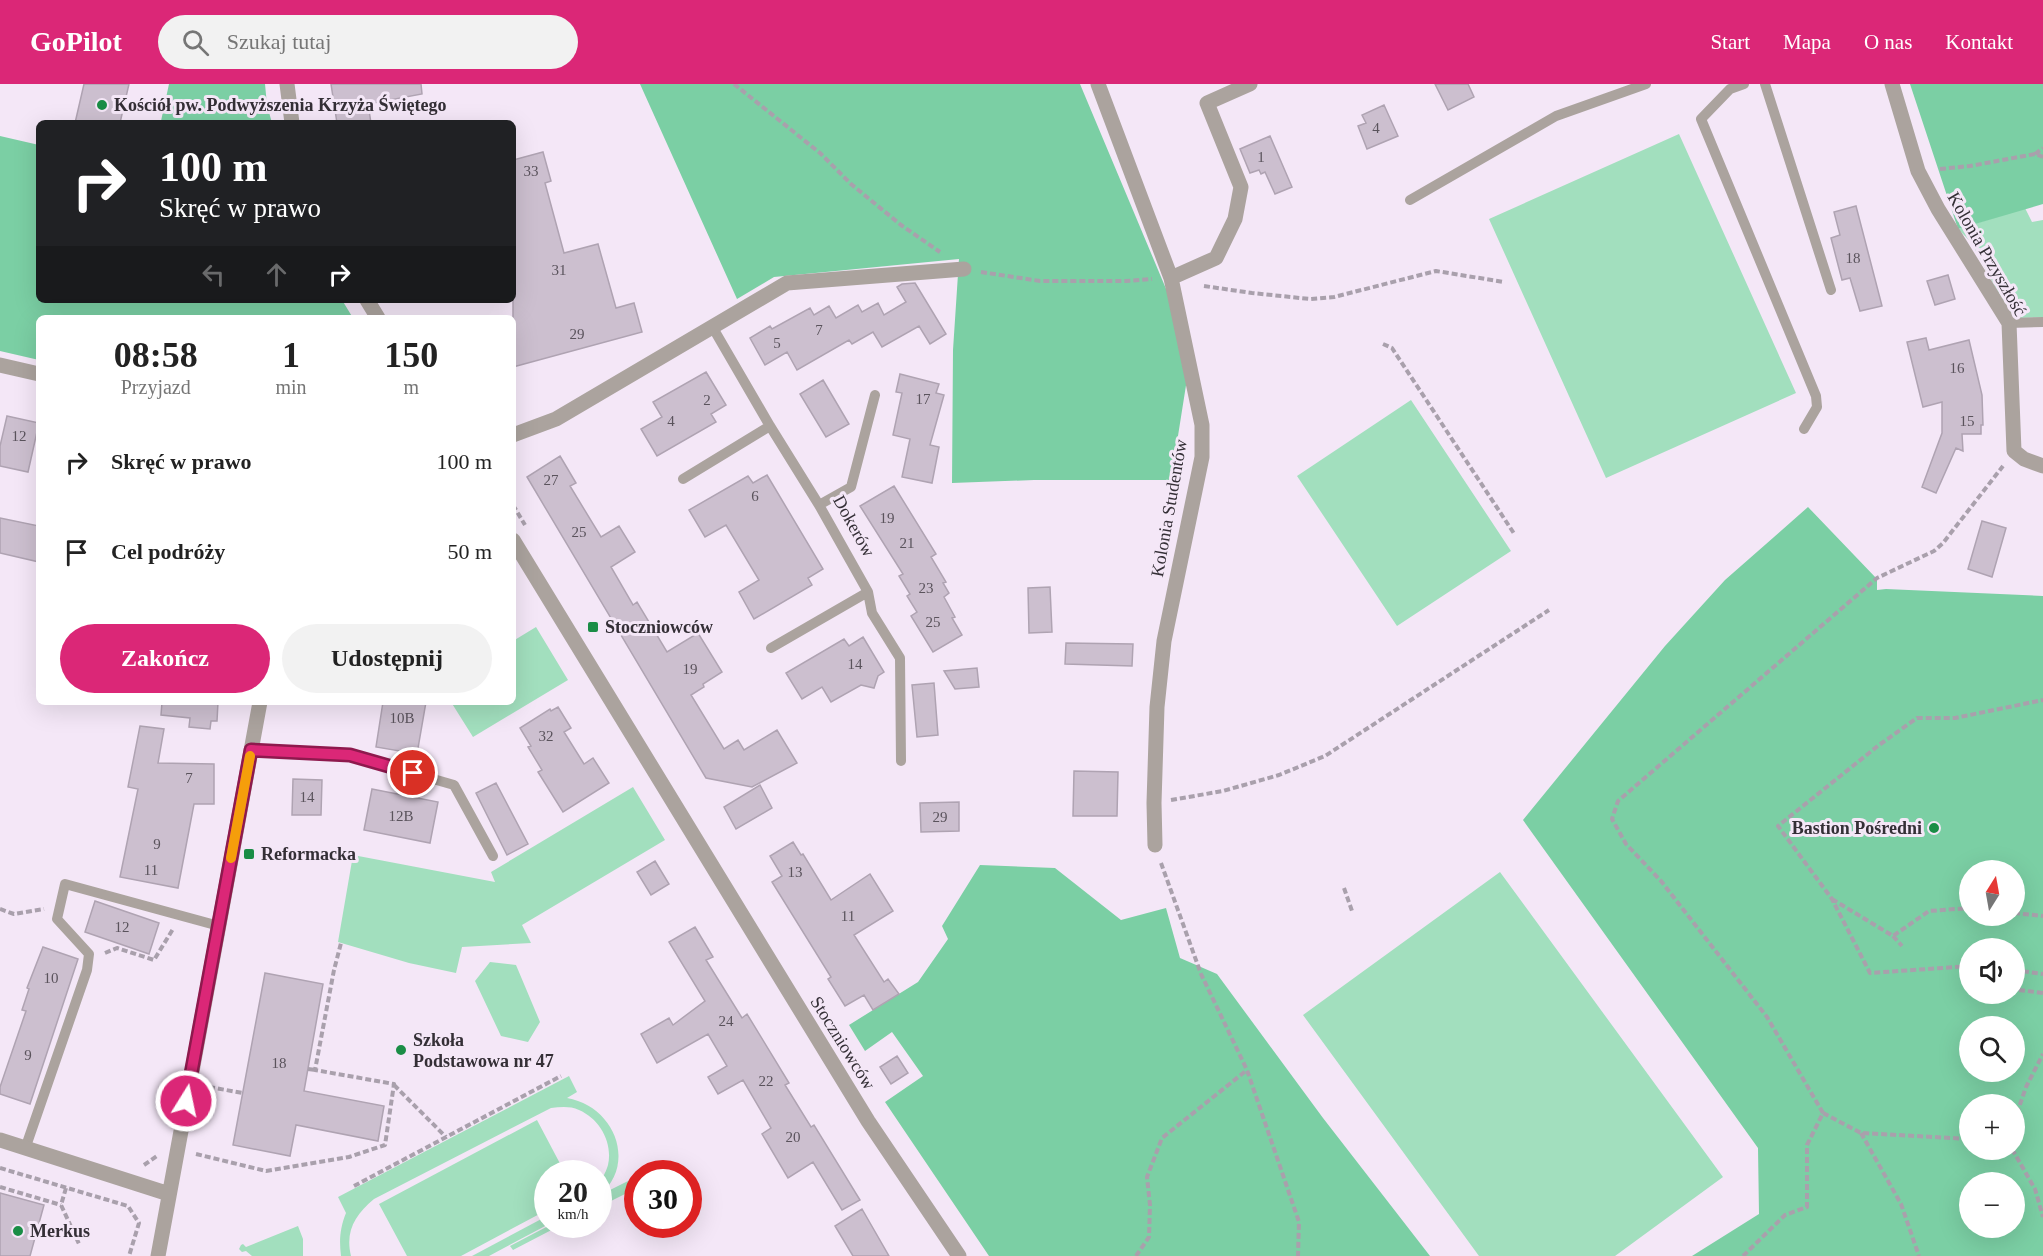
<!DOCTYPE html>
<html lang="pl">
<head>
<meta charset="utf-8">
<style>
	:root { --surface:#fff; --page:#f2f2f2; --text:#222; --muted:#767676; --accent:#db2777 }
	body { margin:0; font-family:Georgia,serif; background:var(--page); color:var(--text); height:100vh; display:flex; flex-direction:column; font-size:22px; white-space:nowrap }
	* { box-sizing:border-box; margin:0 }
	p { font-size:20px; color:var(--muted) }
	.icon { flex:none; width:33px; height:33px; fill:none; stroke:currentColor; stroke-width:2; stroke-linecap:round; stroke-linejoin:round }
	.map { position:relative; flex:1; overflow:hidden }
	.details { position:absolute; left:36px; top:231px; width:480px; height:390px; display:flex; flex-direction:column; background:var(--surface); border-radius:9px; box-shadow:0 6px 24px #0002 }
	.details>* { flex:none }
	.banner { position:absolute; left:36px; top:36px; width:480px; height:183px; border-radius:9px; box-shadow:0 6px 24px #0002; background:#202124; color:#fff; overflow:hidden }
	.needle { width:39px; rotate:11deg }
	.buttons { position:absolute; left:1959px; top:776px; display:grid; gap:12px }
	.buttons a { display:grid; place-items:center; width:66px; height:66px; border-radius:50%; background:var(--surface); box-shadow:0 6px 24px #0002; font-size:30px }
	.speed { position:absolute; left:534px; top:1076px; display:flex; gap:12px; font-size:30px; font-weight:700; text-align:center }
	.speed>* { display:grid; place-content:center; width:78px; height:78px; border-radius:50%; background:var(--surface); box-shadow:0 6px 24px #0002; line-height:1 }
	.speed small { font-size:15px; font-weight:400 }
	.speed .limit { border:9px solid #d22; background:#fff; color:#111 }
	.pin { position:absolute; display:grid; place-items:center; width:51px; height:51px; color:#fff; margin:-26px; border:3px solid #fff; border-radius:50%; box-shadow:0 2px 6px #0007 }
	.me { position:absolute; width:66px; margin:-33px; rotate:10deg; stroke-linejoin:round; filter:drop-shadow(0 0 4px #0008) }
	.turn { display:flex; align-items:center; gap:21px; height:126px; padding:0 24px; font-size:27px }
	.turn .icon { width:78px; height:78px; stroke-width:2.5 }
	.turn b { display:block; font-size:42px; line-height:51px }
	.lanes { display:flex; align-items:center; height:57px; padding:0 24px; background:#0003; justify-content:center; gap:30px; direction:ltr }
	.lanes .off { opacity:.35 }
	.eta { display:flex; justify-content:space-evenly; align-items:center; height:102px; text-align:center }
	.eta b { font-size:36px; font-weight:800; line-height:42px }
	.cta { display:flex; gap:12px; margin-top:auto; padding:12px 24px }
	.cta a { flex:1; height:69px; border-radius:36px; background:var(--accent); color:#fff; font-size:24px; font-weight:800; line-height:69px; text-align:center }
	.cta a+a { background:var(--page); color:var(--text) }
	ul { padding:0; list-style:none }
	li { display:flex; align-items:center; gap:18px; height:90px; padding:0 24px }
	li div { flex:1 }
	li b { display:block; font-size:22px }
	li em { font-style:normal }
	header { display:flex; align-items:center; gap:36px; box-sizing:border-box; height:84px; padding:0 30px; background:var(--accent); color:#fff }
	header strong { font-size:28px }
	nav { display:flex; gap:33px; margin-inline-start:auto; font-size:21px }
	.search { width:420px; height:54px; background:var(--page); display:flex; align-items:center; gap:15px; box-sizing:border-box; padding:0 21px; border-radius:33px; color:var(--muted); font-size:22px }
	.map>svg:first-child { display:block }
	.green { fill:#a2dfbe }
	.forest { fill:#7bcfa4; fill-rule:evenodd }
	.building { fill:#ccbfcf; stroke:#afa3b2; stroke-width:1.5 }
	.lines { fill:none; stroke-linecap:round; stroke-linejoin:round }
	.path { stroke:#a9a0ac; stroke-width:4; stroke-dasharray:6 3; stroke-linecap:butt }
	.lane { stroke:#aba39e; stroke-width:10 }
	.street { stroke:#aba39e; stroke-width:15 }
	.route-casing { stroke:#8e194d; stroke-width:15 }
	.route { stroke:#db2777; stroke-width:10 }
	.slow { stroke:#f59e0b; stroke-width:10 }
	.poi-dot { fill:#1a8d46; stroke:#f4e7f7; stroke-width:2 }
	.labels { text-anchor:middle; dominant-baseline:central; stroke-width:6; stroke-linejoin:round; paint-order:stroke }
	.number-label { font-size:15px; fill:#5a535c }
	.poi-label { font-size:18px; font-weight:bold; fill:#342f36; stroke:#f4e7f7; text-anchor:start }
	.street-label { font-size:18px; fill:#342f36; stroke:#f4e7f7 }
</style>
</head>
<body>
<header>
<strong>GoPilot</strong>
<div class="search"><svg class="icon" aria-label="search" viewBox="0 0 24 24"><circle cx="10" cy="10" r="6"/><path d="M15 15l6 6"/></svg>Szukaj tutaj</div>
<nav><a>Start</a><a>Mapa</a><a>O nas</a><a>Kontakt</a></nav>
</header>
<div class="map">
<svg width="2043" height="1172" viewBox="0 0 2043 1172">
	<rect width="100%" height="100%" fill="#f4e7f7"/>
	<path class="green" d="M 1679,50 L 1796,309 L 1606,394 L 1489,135 Z
		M 2025,124 L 2032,138 L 2043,136 L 2043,233 L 2019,234 L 2009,229 L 1971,158 L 1958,145 Z
		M 1411,316 L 1511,467 L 1397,542 L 1297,392 Z
		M 536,543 L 568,596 L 473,653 L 451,618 L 513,618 L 513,557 Z
		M 633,703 L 665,756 L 522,841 L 531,859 L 462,863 L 456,889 L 409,879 L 338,858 L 353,771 L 495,798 L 491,788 Z
		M 1500,788 L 1723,1093 L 1615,1172 L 1479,1172 L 1303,931 Z
		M 490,878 L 516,881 L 540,938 L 528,958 L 501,952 L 475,897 Z
		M 569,992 L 577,1008 L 567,1014 C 614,1022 638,1079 599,1112 C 598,1095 604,1095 608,1081 C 613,1059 600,1035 579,1026 C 570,1022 561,1023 551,1024 L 374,1115 C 355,1131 345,1147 351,1172 L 341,1172 C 339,1156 340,1144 346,1129 L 338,1113 Z
		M 537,1036 L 565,1089 L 548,1089 L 547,1126 L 461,1172 L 407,1172 L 379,1120 Z
		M 632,1095 L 637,1104 L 611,1117 L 610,1115 L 599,1121 L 599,1116 L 607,1111 L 606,1108 Z
		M 547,1132 L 548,1140 L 549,1140 L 489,1172 L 472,1172 Z
		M 552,1140 L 563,1140 L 513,1166 L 510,1162 Z
		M 298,1142 L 303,1155 L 303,1172 L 252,1172 L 246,1167 L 242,1168 L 239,1165 L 241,1161 L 243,1160 L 246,1163 Z"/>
	<path class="forest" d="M 169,0 L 265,0 L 267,21 L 272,39 L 158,39 L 161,37 Z
		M 640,0 L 1080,0 L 1177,231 L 1187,295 L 1171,396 L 1034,396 L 952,399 L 953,266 L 959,175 L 774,193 L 737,215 Z
		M 1910,0 L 2043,0 L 2043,120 L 1958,145 Z
		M 0,52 L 39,61 L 39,216 L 342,216 L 353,234 L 39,234 L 39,276 L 0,267 Z
		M 1808,423 L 1877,495 L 1877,506 L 1886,505 L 2043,512 L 2043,1172 L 1692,1172 L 1759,1130 L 1758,1064 L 1523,736 L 1665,562 L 1725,496 ZM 1970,786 L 2014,786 L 2014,831 L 1970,831 ZM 1970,864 L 2014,864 L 2014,909 L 1970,909 ZM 1970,942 L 2014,942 L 2014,987 L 1970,987 ZM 1970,1020 L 2014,1020 L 2014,1065 L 1970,1065 ZM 1970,1098 L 2014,1098 L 2014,1143 L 1970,1143 Z
		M 980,781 L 1055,784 L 1121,836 L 1166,824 L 1180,874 L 1217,890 L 1323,1034 L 1430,1172 L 989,1172 L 885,1018 L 923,992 L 892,948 L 865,967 L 849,941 L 918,898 L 948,855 L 942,842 Z"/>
	<path class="building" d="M 84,0 L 129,0 L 120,39 L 75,39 Z
		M 331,0 L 421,0 L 422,10 L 368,20 L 371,39 L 337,39 Z
		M 1435,0 L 1468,0 L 1474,13 L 1448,26 Z
		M 1384,21 L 1398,52 L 1367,65 L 1358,42 L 1366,39 L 1362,31 Z
		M 1270,52 L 1292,103 L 1275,110 L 1265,88 L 1261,90 L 1259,86 L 1250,89 L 1240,65 Z
		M 543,68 L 551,97 L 545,99 L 564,169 L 598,160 L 616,224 L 634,219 L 642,248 L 513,283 L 513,76 Z
		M 1856,122 L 1882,222 L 1860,227 L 1850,194 L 1842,196 L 1831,154 L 1840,151 L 1834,128 Z
		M 1948,191 L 1955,215 L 1935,221 L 1927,197 Z
		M 915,199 L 946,250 L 930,260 L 919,242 L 882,263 L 873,248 L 852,260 L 849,256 L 797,286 L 787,268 L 765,281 L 750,254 L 770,242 L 772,245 L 810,224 L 814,231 L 829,222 L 836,234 L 858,221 L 862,228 L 878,219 L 884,231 L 906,218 L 897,203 L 902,200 Z
		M 1926,254 L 1929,266 L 1969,256 L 1982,311 L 1983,341 L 1981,341 L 1981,350 L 1962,350 L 1963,367 L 1956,364 L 1936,409 L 1922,403 L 1942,349 L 1942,318 L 1923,323 L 1907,258 Z
		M 706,288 L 726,321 L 711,330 L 716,338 L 657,372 L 641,345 L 662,333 L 653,318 Z
		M 900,290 L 939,300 L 936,309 L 944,311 L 930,361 L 939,363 L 932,399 L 902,393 L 910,355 L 893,351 L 902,309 L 896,308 Z
		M 823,296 L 849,340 L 826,353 L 800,310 Z
		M 7,332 L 39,339 L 28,388 L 0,382 L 0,362 Z
		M 560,372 L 576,399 L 570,402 L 601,453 L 619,442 L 635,468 L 611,483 L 633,521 L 637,518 L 667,568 L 698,549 L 722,588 L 703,600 L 704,603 L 691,611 L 724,665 L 738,656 L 744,666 L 777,646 L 797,679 L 752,703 L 706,694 L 527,393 Z
		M 767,391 L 823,485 L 808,494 L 812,501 L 754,535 L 739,508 L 759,496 L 726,441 L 705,453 L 689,426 L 748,392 L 753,399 Z
		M 894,402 L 936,470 L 931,473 L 946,498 L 943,499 L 949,509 L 944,513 L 955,533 L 952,534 L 962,551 L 933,568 L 911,532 L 917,528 L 907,512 L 910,510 L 899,492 L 903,490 L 860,422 Z
		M 0,434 L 39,442 L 39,478 L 0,469 Z
		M 1982,437 L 2006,444 L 1992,493 L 1968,485 Z
		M 1050,503 L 1052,548 L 1029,549 L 1028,504 Z
		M 863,553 L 884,588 L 878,592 L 874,604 L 861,601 L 831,618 L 822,603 L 802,615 L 786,589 L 844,555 L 849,562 Z
		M 1066,559 L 1133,560 L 1132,582 L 1065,580 Z
		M 977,584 L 979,603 L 955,605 L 944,587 Z
		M 934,599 L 938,651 L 917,653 L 912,601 Z
		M 162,618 L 218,618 L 217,637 L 211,637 L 210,645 L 189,643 L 190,634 L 161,631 Z
		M 383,618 L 426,618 L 417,670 L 376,663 Z
		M 558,623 L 571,644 L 564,648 L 584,680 L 593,674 L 609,699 L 563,728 L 538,688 L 542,686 L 528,663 L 531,662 L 520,644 L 550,625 L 551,627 Z
		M 140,642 L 164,645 L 158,679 L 214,680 L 214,720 L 194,720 L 178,804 L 120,793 L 138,705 L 128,703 Z
		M 1074,687 L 1118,688 L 1117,732 L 1073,732 Z
		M 293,695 L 322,696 L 321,731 L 292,731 Z
		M 496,699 L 528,760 L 507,771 L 476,709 Z
		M 760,701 L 772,724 L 736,745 L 724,723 Z
		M 372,705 L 438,718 L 430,759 L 364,746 Z
		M 959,718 L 959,747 L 921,748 L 920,719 Z
		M 793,758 L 801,771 L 803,770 L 831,816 L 870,790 L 893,827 L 854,851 L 884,898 L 888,895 L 899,910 L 873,926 L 864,911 L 845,922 L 828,895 L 831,893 L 772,798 L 782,792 L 770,772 Z
		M 655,777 L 669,800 L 651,811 L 637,788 Z
		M 95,817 L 159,839 L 149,870 L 85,848 Z
		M 695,843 L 713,873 L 706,876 L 742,934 L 747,930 L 789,999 L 785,1001 L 811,1043 L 814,1041 L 860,1116 L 842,1126 L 813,1078 L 788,1094 L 762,1050 L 771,1044 L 743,996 L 718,1010 L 708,993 L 727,982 L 708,950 L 657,979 L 641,950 L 669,934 L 673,941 L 705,917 L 669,858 Z
		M 43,863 L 78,875 L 30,1020 L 0,1010 L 0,1003 L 26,927 L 22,926 L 29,905 L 27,904 Z
		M 265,889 L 323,900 L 304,1007 L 384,1022 L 378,1057 L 296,1041 L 290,1072 L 233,1061 Z
		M 897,972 L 908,989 L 891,1000 L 880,983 Z
		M 0,1109 L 44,1121 L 30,1172 L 0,1172 Z
		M 862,1125 L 889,1172 L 853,1172 L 835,1142 Z"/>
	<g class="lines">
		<path class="path" d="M 734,0 L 820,69 L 851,100 L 901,141 L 940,168
			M 2035,70 L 2043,64
			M 1940,85 L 1970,82 L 2035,70 L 2043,73
			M 981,188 L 1040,197 L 1126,197 L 1152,195
			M 1204,202 L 1252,209 L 1310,215 L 1334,213 L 1436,187 L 1504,198
			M 1383,260 L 1392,264 L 1515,451
			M 513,421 L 525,441
			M 1171,716 L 1223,707 L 1279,691 L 1325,672 L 1549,526
			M 1161,779 L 1201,890 L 1247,986 L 1299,1138 L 1298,1172
			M 1344,804 L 1352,827
			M 1832,815 L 1893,852 L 1929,827 L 1970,824
			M 0,825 L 14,830 L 44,825
			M 2014,829 L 2043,832
			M 1893,852 L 1902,862
			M 105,869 L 117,864 L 154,876 L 173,845
			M 1970,882 L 1870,889 L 1832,815 L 1778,742 L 1879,661 L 1917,634 L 1955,634 L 2043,616
			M 2014,886 L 2043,890
			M 2019,906 L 2043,909
			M 308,985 L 315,986
			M 394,1001 L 446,1053
			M 209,1003 L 243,1009
			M 1823,1029 L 1767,933 L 1661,797 L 1626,760 L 1612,735 L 1618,717 L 1877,494 L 1934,467 L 1943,459 L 2003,382
			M 2014,1038 L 2026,1003 L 2043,970
			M 1861,1049 L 1901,1120 L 1919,1172
			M 2012,1065 L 2035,1105 L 2043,1133
			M 196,1070 L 266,1087 L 349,1073 L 385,1061 L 394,1000 L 315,986 L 334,886 L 341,859
			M 144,1081 L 157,1072
			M 0,1084 L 128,1122 L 139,1139 L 129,1172
			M 354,1102 L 561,992
			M 0,1103 L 61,1121
			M 66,1104 L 61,1121 L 80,1162
			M 1136,1172 L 1149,1153 L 1150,1121 L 1147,1093 L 1162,1054 L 1247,986
			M 1743,1172 L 1785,1131 L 1807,1123 L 1807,1061 L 1823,1029 L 1861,1049 L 1970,1055"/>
		<path class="lane" d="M 1744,0 L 1730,5 L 1701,35 L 1816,312 L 1817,323 L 1804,345
			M 1765,0 L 1831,206
			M 1410,116 L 1556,32 L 1646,0
			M 2009,239 L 2043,238
			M 713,244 L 770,342 L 819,421 L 868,508 L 872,529 L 900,574 L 901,677
			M 683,395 L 770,342
			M 819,421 L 851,403 L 875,311
			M 771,564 L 868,508
			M 251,666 L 350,671 L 454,701 L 493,772
			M 25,1065 L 87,886 L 89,870 L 57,835 L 65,800 L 219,842"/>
		<path class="street" d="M 287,0 L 292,39
			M 1098,0 L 1171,194 L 1202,341 L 1202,373 L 1164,557 L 1157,623 L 1154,719 L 1155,761
			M 1892,0 L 1918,87 L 1938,125 L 2009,239 L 2014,367 L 2024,375 L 2043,382
			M 1171,194 L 1216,174 L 1235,135 L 1241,103 L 1207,19 L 1250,0
			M 367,216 L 378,234
			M 0,281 L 39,290
			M 513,351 L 556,335 L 787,199 L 964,185
			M 513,456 L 868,1037 L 959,1172
			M 0,1056 L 169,1110
			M 158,1172 L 260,618"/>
	</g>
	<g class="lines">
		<g class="route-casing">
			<path id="route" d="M 186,1017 L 251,666 L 350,671 L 413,689"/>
		</g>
		<use href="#route" class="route"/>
		<path class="slow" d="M 231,774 L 250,672"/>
	</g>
	<g class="poi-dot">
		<circle cx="102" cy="21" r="6"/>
		<rect x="587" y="537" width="12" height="12" rx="3"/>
		<circle cx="1934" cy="744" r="6"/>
		<rect x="243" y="764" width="12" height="12" rx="3"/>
		<circle cx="401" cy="966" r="6"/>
		<circle cx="18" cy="1147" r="6"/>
	</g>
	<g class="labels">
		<g class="number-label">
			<text x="1376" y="44">4</text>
			<text x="1261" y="73">1</text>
			<text x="531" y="87">33</text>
			<text x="1853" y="174">18</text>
			<text x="559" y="186">31</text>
			<text x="819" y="246">7</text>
			<text x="577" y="250">29</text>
			<text x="777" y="259">5</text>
			<text x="1957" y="284">16</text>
			<text x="923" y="315">17</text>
			<text x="707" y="316">2</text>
			<text x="671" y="337">4</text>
			<text x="1967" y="337">15</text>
			<text x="19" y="352">12</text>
			<text x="551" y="396">27</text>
			<text x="755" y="412">6</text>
			<text x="887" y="434">19</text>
			<text x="579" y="448">25</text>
			<text x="907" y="459">21</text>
			<text x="926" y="504">23</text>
			<text x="933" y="538">25</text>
			<text x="855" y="580">14</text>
			<text x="690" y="585">19</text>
			<text x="402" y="634">10B</text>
			<text x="546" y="652">32</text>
			<text x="189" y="694">7</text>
			<text x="307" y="713">14</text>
			<text x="401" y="732">12B</text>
			<text x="940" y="733">29</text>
			<text x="157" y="760">9</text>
			<text x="151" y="786">11</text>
			<text x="795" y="788">13</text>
			<text x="848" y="832">11</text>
			<text x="122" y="843">12</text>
			<text x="51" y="894">10</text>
			<text x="726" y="937">24</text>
			<text x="28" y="971">9</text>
			<text x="279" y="979">18</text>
			<text x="766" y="997">22</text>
			<text x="793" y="1053">20</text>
		</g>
		<g class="poi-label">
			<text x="114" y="21">Kościół pw. Podwyższenia Krzyża Świętego</text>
			<text x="605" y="543">Stoczniowców</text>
			<text x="1922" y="744" text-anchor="end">Bastion Pośredni</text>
			<text x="261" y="770">Reformacka</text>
			<text x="413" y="956">Szkoła<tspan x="413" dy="21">Podstawowa nr 47</tspan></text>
			<text x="30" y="1147">Merkus</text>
		</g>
		<g class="street-label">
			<text transform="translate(1987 170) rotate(60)">Kolonia Przyszłość</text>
			<text transform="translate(1169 424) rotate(-80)">Kolonia Studentów</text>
			<text transform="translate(854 442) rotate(61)">Dokerów</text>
			<text transform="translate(843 959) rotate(58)">Stoczniowców</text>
		</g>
	</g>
</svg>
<div class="buttons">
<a><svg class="needle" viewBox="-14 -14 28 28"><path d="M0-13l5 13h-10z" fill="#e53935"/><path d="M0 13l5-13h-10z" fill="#767676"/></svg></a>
<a><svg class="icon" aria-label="sound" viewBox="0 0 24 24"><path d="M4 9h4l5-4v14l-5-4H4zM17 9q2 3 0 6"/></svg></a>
<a><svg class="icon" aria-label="search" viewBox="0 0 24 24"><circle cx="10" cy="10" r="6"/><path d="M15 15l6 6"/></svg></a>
<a>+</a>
<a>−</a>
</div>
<div class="speed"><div>20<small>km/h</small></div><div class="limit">30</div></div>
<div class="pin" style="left:413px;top:689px;background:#d93025"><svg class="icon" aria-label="arrive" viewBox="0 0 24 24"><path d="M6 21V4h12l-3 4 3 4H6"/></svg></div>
<svg class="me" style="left:186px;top:1017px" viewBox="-20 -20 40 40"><circle r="17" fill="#db2777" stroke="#fff" stroke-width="3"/><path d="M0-11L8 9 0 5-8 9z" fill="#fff"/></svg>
<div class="banner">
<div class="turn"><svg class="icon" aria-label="right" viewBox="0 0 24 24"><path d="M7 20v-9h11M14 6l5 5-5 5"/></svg><div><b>100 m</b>Skręć w prawo</div></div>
<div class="lanes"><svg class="icon off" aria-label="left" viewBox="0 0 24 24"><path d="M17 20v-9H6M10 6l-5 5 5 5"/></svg><svg class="icon off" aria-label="ahead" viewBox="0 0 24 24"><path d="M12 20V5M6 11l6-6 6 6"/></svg><svg class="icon" aria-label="right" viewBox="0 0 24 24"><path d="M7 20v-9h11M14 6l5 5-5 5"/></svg></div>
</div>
<section class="details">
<div class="eta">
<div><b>08:58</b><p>Przyjazd</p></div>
<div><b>1</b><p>min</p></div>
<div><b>150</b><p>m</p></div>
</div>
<ul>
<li><svg class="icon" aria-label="right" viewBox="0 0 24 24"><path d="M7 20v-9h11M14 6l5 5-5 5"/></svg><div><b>Skręć w prawo</b></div><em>100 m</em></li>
<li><svg class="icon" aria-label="arrive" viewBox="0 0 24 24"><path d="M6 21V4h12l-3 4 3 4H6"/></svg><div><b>Cel podróży</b></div><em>50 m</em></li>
</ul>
<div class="cta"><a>Zakończ</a><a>Udostępnij</a></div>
</section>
</div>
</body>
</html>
